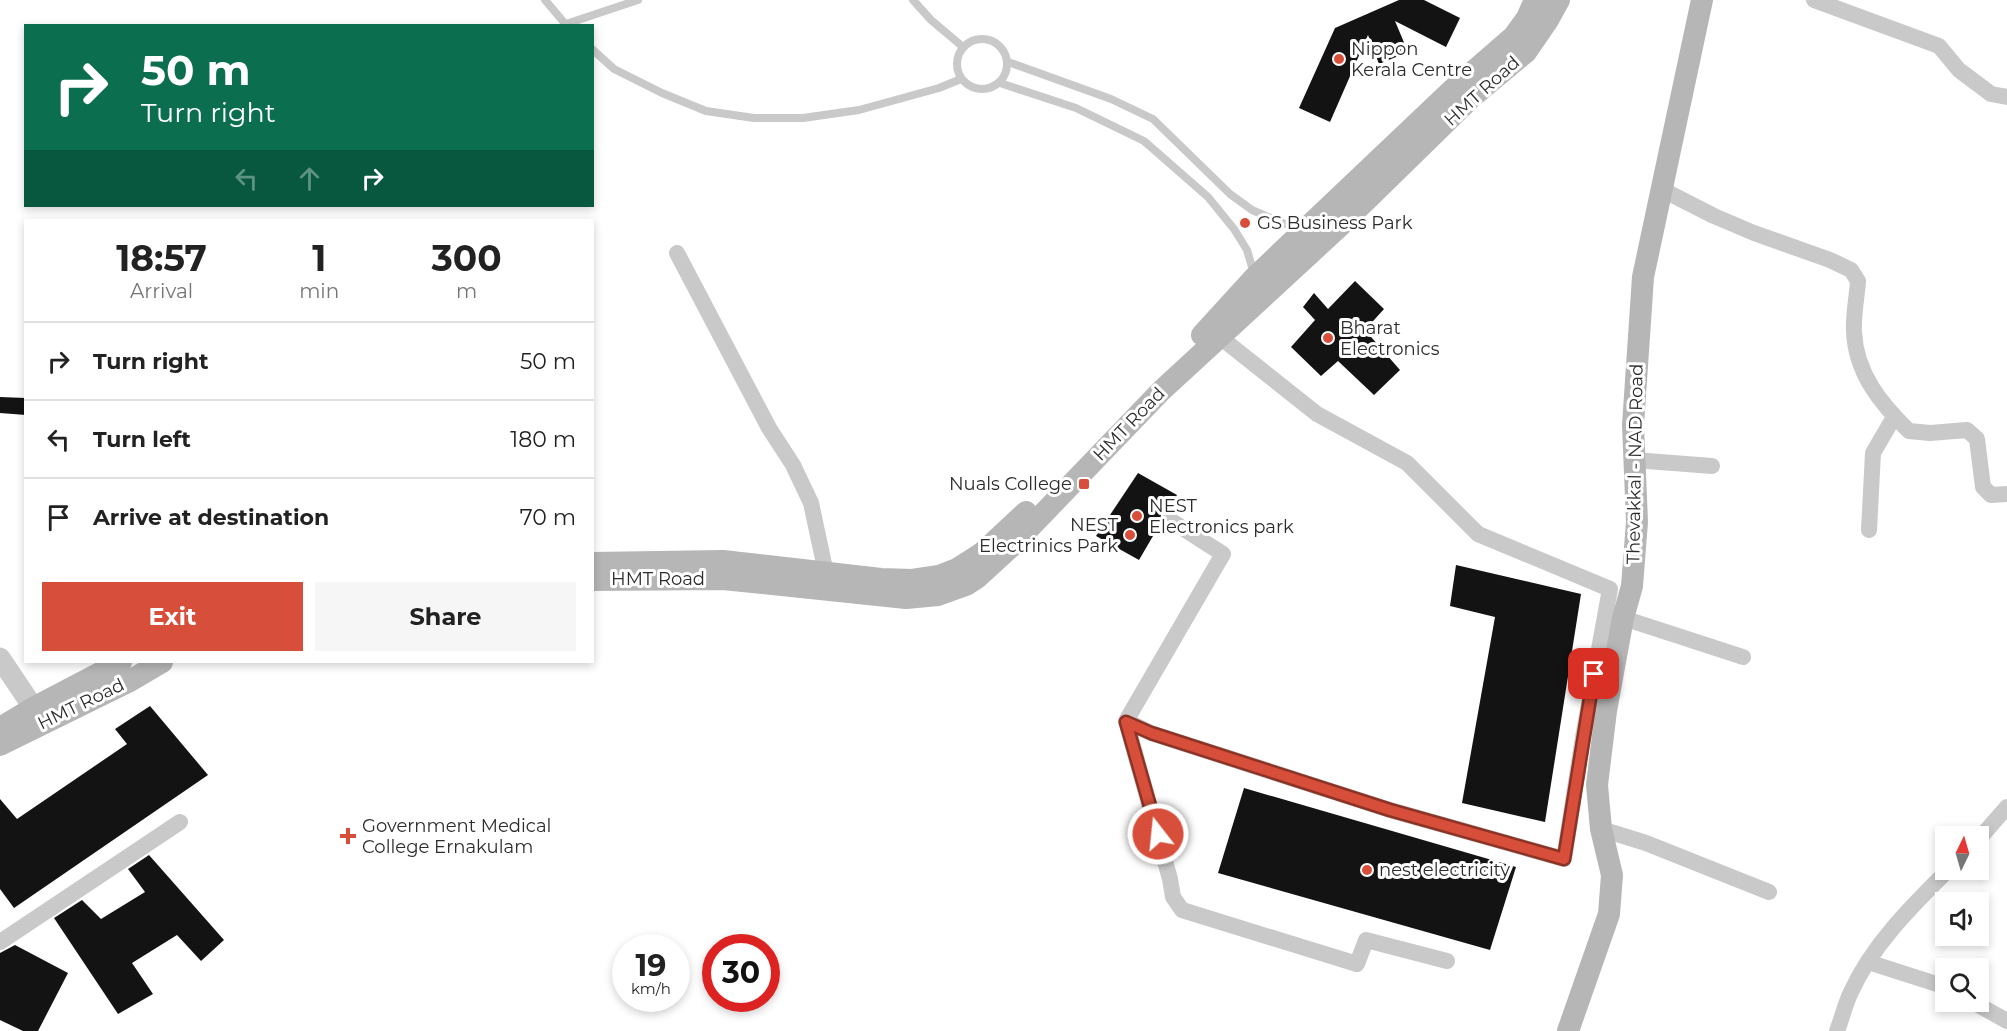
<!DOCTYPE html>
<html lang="en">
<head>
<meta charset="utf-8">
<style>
	:root { --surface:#fff; --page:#f6f6f6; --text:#222; --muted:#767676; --line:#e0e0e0; --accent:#d74f3b }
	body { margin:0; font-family:Montserrat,sans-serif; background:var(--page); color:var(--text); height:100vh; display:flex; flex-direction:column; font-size:22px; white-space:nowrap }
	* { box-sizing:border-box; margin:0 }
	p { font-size:20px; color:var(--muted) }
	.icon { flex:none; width:33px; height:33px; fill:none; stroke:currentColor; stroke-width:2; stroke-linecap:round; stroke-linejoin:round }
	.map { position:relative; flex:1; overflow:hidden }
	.panel { position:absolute; left:24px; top:219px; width:570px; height:444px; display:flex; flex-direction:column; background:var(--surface); border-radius:0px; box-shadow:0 3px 9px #0003 }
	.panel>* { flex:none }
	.guide { position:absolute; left:24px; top:24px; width:570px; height:183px; border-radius:0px; box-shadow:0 3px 9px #0003; background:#0b6e4f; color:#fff; overflow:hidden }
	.needle { width:39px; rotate:5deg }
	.tools { position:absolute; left:1935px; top:826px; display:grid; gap:12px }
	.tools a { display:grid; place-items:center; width:54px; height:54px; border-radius:0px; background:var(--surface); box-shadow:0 3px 9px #0003; font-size:30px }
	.speed { position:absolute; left:612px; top:934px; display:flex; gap:12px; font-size:30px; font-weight:700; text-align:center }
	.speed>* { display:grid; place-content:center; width:78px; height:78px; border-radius:50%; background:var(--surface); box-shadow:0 3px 9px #0003; line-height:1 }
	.speed small { font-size:15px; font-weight:400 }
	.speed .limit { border:9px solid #d22; background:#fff; color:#111 }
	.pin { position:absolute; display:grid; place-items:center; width:51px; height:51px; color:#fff; margin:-26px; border-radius:12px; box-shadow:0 3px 9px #0006 }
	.me { position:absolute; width:66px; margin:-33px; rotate:344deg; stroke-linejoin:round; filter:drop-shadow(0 0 4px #0008) }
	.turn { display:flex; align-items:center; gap:21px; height:126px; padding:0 18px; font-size:27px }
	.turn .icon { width:78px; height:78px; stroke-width:2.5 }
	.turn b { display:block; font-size:42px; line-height:51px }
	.lanes { display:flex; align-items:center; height:57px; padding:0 18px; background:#0003; justify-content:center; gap:30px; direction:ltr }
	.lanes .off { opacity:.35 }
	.eta { display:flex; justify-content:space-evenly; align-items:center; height:102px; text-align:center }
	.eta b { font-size:36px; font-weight:700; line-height:42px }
	.button { display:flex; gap:12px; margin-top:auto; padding:12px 18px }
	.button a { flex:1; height:69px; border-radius:0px; background:var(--accent); color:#fff; font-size:24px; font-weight:700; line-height:69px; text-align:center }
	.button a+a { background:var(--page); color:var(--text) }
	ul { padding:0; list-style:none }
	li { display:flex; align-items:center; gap:18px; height:78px; padding:0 18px; border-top:2px solid var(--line) }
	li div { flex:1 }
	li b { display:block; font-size:22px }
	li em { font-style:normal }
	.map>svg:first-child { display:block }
	.building { fill:#131313 }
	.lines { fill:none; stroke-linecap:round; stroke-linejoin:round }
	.service { stroke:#c9c9c9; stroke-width:8 }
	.minor { stroke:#c9c9c9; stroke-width:16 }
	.tertiary { stroke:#c9c9c9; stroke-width:21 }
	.secondary { stroke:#b6b6b6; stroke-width:22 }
	.route-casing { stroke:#8c3326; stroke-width:15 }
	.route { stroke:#d74f3b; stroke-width:10 }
	.poi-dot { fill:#d74f3b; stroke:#fff; stroke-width:2 }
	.labels { text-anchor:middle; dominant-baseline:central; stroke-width:6; stroke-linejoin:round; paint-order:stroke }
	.poi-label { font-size:18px; fill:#2c2c2c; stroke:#fff; text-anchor:start }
	.street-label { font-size:18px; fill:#2c2c2c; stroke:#fff }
</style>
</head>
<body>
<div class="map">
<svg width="2007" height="1031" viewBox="0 0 2007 1031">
	<rect width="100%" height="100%" fill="#fff"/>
	<path class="building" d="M 1399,0 L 1424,0 L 1460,18 L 1446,47 L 1395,21 L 1408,52 L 1379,64 L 1368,35 L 1330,122 L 1299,108 L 1335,28 Z
		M 1355,281 L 1384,309 L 1365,330 L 1400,370 L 1374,395 L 1338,361 L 1321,376 L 1291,347 L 1315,320 L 1303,307 L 1314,293 L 1328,309 Z
		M 0,397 L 26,398 L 26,415 L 0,413 Z
		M 1138,473 L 1177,495 L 1168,510 L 1161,515 L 1160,524 L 1139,560 L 1096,536 Z
		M 1456,565 L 1581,594 L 1545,822 L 1462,803 L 1495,617 L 1450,606 Z
		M 150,706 L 208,775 L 14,908 L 0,889 L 0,799 L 17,819 L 127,744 L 115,729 Z
		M 1244,788 L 1516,867 L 1490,950 L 1218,873 Z
		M 149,855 L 224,940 L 201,961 L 177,935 L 132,963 L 153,994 L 118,1014 L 54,918 L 82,900 L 101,919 L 145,892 L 128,869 Z
		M 15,945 L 68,973 L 38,1031 L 23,1031 L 0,1020 L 0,953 Z"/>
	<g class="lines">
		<path class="service" d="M 545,0 L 567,26
			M 913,0 L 931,20 L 963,47
			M 566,24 L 638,0
			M957 64a25 25 0 1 1 50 0a25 25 0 1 1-50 0Z
			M 592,49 L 614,69 L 662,93 L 706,111 L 754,118 L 803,118 L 859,110 L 939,88 L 961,79
			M 1008,62 L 1111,99 L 1153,119 L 1230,194 L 1252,210 L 1285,224 L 1303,227
			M 1000,83 L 1076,108 L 1144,141 L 1208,197 L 1234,229 L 1247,250 L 1254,274"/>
		<path class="minor" d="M 1814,0 L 1939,46 L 1959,70 L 1991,94 L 2007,97
			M 1661,189 L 1714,216 L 1754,233 L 1830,260 L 1851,270 L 1858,281 C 1857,297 1853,315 1854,332 C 1856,373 1880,403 1909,431 L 1930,433 L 1967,430 L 1977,439 L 1983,487 L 1991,495 L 2007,494
			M 677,253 L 769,428 L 793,465 L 811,503 L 826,573
			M 1634,460 L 1712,466
			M 1170,520 L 1223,554 L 1126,721 L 1151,733 L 1390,810 L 1564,859 L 1583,737 L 1610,589 L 1478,534 L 1407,463 L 1317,414 L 1220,337
			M 1869,530 L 1873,453 L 1894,417
			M 1623,618 L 1743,657
			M 1126,721 L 1170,879 L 1173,897 L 1182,910 L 1357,964 L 1366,940 L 1447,961
			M 1601,829 L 1646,843 L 1769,892
			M 1978,840 L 2007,807
			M 0,942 L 180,822
			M 1868,962 L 1946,987
			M 1973,1002 L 2007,1021
			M 1837,1031 C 1842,1018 1845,1004 1851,992 C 1872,945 1912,906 1948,870"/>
		<path class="tertiary" d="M 0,658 L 43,722"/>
		<path class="secondary" d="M 1202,335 L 1255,277 L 1453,89 L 1514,36 L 1527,18 L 1535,0
			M 592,563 L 723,561 L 881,579 L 912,580 L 939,576 L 957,569 L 982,553 L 1026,512
			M 592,580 L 723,579 L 906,598 L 938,595 L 966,585 L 977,578 L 1013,545 L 1161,391 L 1340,226 L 1472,97 L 1526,52 L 1548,20 L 1559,0
			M 0,728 L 35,707 L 121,662
			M 0,745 L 128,682 L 162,662
			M 1568,1031 L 1609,914 L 1612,875 L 1601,829 L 1597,785 L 1606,711 L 1623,618 L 1632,586 L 1637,522 L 1633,425 L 1643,277 L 1702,0"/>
	</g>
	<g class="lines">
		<g class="route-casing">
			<path id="route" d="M 1158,834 L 1126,722 L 1151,733 L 1390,810 L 1564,859 L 1594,674"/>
		</g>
		<use href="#route" class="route"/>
	</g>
	<g class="poi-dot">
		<circle cx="1339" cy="59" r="6"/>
		<circle cx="1245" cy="223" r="6"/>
		<circle cx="1328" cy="338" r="6"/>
		<rect x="1078" y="478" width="12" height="12" rx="3"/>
		<circle cx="1137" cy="516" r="6"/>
		<circle cx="1130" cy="535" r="6"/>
		<path d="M345 827h6v6h6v6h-6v6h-6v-6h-6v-6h6z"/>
		<circle cx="1367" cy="870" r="6"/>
	</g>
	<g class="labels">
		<g class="poi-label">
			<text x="1351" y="49">Nippon<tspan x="1351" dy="21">Kerala Centre</tspan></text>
			<text x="1257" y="223">GS Business Park</text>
			<text x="1340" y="328">Bharat<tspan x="1340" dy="21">Electronics</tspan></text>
			<text x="1072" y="484" text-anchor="end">Nuals College</text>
			<text x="1149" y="506">NEST<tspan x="1149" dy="21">Electronics park</tspan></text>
			<text x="1118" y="525" text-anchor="end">NEST<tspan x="1118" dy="21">Electrinics Park</tspan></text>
			<text x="362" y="826">Government Medical<tspan x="362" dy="21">College Ernakulam</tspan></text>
			<text x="1379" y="870">nest electricity</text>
		</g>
		<g class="street-label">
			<text transform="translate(1482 91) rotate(-42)">HMT Road</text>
			<text transform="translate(1129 424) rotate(-46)">HMT Road</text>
			<text transform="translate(1635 464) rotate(-89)">Thevakkal - NAD Road</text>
			<text x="658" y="579">HMT Road</text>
			<text transform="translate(81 704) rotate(-26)">HMT Road</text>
		</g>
	</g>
</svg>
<div class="tools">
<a><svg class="needle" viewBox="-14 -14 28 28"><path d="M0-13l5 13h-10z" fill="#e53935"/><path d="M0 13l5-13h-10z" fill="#767676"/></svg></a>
<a><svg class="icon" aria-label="sound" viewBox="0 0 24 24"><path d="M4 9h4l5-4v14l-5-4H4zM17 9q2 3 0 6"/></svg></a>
<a><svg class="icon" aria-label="search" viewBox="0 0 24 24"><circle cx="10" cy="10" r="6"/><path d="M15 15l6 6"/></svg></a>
</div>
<div class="speed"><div>19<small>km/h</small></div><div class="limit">30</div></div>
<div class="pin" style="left:1594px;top:674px;background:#d93025"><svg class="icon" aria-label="arrive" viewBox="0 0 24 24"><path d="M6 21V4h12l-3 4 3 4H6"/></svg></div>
<svg class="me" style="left:1158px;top:834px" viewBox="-20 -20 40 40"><circle r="17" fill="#d74f3b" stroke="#fff" stroke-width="3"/><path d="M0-11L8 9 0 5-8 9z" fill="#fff"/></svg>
<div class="guide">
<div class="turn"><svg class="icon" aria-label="right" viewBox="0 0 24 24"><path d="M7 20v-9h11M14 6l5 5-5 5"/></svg><div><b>50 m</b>Turn right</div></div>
<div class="lanes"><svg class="icon off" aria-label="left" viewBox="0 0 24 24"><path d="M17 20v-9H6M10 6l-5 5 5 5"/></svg><svg class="icon off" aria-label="ahead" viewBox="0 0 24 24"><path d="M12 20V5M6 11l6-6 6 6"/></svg><svg class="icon" aria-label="right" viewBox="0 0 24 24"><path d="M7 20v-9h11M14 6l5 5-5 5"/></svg></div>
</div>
<section class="panel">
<div class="eta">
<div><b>18:57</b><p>Arrival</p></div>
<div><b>1</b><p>min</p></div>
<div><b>300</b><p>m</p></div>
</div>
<ul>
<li><svg class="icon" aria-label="right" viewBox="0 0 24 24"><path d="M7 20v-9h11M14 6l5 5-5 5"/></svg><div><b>Turn right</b></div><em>50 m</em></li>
<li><svg class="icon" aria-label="left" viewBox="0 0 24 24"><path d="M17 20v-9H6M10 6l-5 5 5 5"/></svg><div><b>Turn left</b></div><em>180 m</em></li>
<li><svg class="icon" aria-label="arrive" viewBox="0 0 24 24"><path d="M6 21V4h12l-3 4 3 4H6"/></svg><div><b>Arrive at destination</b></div><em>70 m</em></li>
</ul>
<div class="button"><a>Exit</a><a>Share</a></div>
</section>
</div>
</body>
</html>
